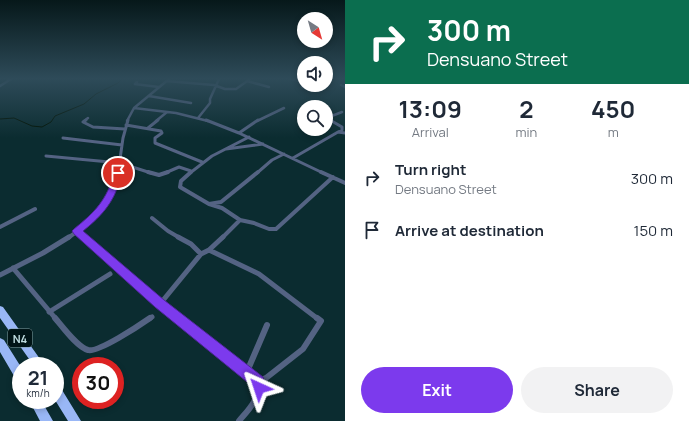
<!DOCTYPE html>
<html lang="en">
<head>
<meta charset="utf-8">
<style>
	:root { --surface:#fff; --page:#f2f2f3; --text:#1f2937; --muted:#747a83; --accent:#7c3aed }
	body { margin:0; font-family:Manrope,sans-serif; background:var(--page); color:var(--text); height:100vh; display:flex; flex-direction:column; font-size:15px; white-space:nowrap }
	* { box-sizing:border-box; margin:0 }
	p { font-size:13px; color:var(--muted) }
	.icon { flex:none; width:22px; height:22px; fill:none; stroke:currentColor; stroke-width:2; stroke-linecap:round; stroke-linejoin:round }
	.map { position:relative; flex:1; overflow:hidden }
	.panel { display:flex; flex-direction:column; background:var(--surface); width:344px }
	.panel>* { flex:none }
	.banner { background:#0b6e4f; color:#fff; overflow:hidden }
	.needle { width:26px; rotate:143deg }
	.tools { position:absolute; left:297px; top:12px; display:grid; gap:8px }
	.tools a { display:grid; place-items:center; width:36px; height:36px; border-radius:50%; background:var(--surface); box-shadow:0 2px 6px #0003; font-size:20px }
	.speed { position:absolute; left:12px; top:357px; display:flex; gap:8px; font-size:20px; font-weight:700; text-align:center }
	.speed>* { display:grid; place-content:center; width:52px; height:52px; border-radius:50%; background:var(--surface); box-shadow:0 2px 6px #0003; line-height:1 }
	.speed small { font-size:10px; font-weight:400 }
	.speed .limit { border:6px solid #d22; background:#fff; color:#111 }
	.pin { position:absolute; display:grid; place-items:center; width:34px; height:34px; color:#fff; margin:-17px; border:2px solid #fff; border-radius:50%; box-shadow:0 1px 4px #0007 }
	.me { position:absolute; width:44px; margin:-22px; rotate:318deg; stroke-linejoin:round; filter:drop-shadow(0 0 3px #0008) }
	.turn { display:flex; align-items:center; gap:14px; height:84px; padding:0 16px; font-size:18px }
	.turn .icon { width:52px; height:52px; stroke-width:2.5 }
	.turn b { display:block; font-size:28px; line-height:34px }
	.eta { display:flex; justify-content:space-evenly; align-items:center; height:68px; text-align:center }
	.eta b { font-size:24px; font-weight:700; line-height:28px }
	.primary-button { display:flex; gap:8px; margin-top:auto; padding:8px 16px }
	.primary-button a { flex:1; height:46px; border-radius:24px; background:var(--accent); color:#fff; font-size:16px; font-weight:700; line-height:46px; text-align:center }
	.primary-button a+a { background:var(--page); color:var(--text) }
	ul { padding:0; list-style:none }
	li { display:flex; align-items:center; gap:12px; height:52px; padding:0 16px }
	li div { flex:1 }
	li b { display:block; font-size:15px }
	li em { font-style:normal }
	main { display:flex; flex:1; min-height:0 }
	.map>svg:first-child { display:block }
	.lines { fill:none; stroke-linecap:round; stroke-linejoin:round }
	.stream { stroke:#011202; stroke-width:1 }
	.street-far4 { stroke:#546383; stroke-width:2.5 }
	.street-far3 { stroke:#546383; stroke-width:3 }
	.street-far2 { stroke:#546383; stroke-width:4 }
	.street-far1 { stroke:#546383; stroke-width:5 }
	.street { stroke:#546383; stroke-width:6 }
	.highway { fill:#99b7f6; fill-rule:evenodd }
	.route { fill:#7c3aed; stroke:#51269a }
	.labels { text-anchor:middle; dominant-baseline:central; stroke-width:3; stroke-linejoin:round; paint-order:stroke }
	.shield { fill:#001416; stroke:#849fa2; stroke-width:1 }
	.shield-label { font-size:11px; font-weight:bold; fill:#bddbde }
</style>
</head>
<body>
<main>
<div class="map">
<svg width="345" height="421" viewBox="0 0 345 421">
	<rect width="100%" height="100%" fill="#0b2c30"/>
	<g class="lines">
		<path class="stream" d="M 0,119 L 14,118 L 32,126 L 42,127 L 51,122 L 55,116 L 84,104 L 96,94 L 118,83 L 122,79"/>
		<path class="street-far4" d="M 291,79 L 304,82
			M 167,81 L 214,85 L 225,89 L 236,89 L 250,79
			M 247,81 L 269,87
			M 137,82 L 135,84 L 159,87
			M 302,82 L 302,87 L 316,90
			M 341,85 L 345,87
			M 0,86 L 11,79
			M 149,96 L 191,103
			M 134,108 L 176,113 L 208,121
			M 198,118 L 210,103 L 210,99 L 219,79
			M 84,121 L 88,118
			M 127,121 L 134,108 L 169,79
			M 156,121 L 167,112
			M 257,121 L 284,108
			M 331,121 L 329,117 L 342,112"/>
		<path class="street-far3" d="M 86,120 L 83,122 L 93,127 L 125,129
			M 206,120 L 239,133 L 323,173
			M 330,120 L 342,127 L 342,130 L 338,132
			M 126,125 L 161,131 L 162,133 L 155,138 L 155,143 L 202,162
			M 148,128 L 158,120
			M 239,133 L 258,120
			M 63,138 L 122,145
			M 226,149 L 263,144
			M 46,156 L 120,163 L 151,173
			M 293,158 L 338,132 L 345,133
			M 118,173 L 123,138 L 128,120
			M 165,173 L 179,167 L 191,171
			M 190,173 L 212,156 L 249,137
			M 257,173 L 272,160 L 284,154"/>
		<path class="street-far2" d="M 148,172 L 159,175 L 168,172
			M 191,172 L 181,181 L 180,187 L 209,204 L 222,208 L 240,220 L 254,223 L 269,229 L 276,229 L 333,177
			M 321,172 L 345,183
			M 209,204 L 221,202 L 258,172
			M 152,218 L 168,231 L 180,238
			M 0,227 L 35,209
			M 77,231 L 84,238
			M 68,238 C 94,220 111,204 118,172
			M 222,238 L 240,220"/>
		<path class="street-far1" d="M 83,237 L 160,304
			M 178,237 L 191,244 L 201,254
			M 209,250 L 259,274 L 318,319
			M 13,268 L 56,319
			M 0,275 L 43,253 L 69,237
			M 49,312 L 110,274
			M 149,319 L 152,317
			M 179,319 L 160,304 L 201,254 L 209,250 L 223,237"/>
		<path class="street" d="M 55,318 C 62,326 77,347 88,350 C 98,353 140,325 150,318
			M 178,318 L 258,382 C 260,399 249,409 239,421
			M 246,374 L 267,325
			M 258,382 L 266,378 L 303,349 L 321,321 L 317,318"/>
		<path class="highway" d="M 0,306 L 3,307 L 45,366 L 34,366 L 0,318 Z
			M 0,338 L 4,340 L 21,367 L 21,382 L 17,381 L 0,352 Z
			M 55,383 L 59,385 L 81,421 L 68,421 L 55,400 Z
			M 29,400 L 41,400 L 53,421 L 40,421 Z"/>
	</g>
	<linearGradient id="sky" x2="0" y2="1"><stop stop-color="#06181a"/><stop offset="0.57" stop-color="#2e4b59"/><stop offset="1" stop-color="#2e4b59" stop-opacity="0"/></linearGradient>
	<rect width="345" height="138" fill="url(#sky)"/>
	<path class="route" d="M 118,171 L 121,173 C 117,199 103,215 83,231 L 164,300 L 263,377 L 267,388 L 264,393 L 259,395 L 254,393 L 252,386 L 155,307 L 74,234 L 72,231 L 74,229 C 95,212 107,200 114,173 Z"/>
	<g class="labels">
		<rect class="shield" x="8" y="329" width="24" height="18" rx="3"/>
		<g class="shield-label">
			<text x="20" y="338">N4</text>
		</g>
	</g>
</svg>
<div class="tools">
<a><svg class="needle" viewBox="-14 -14 28 28"><path d="M0-13l5 13h-10z" fill="#e53935"/><path d="M0 13l5-13h-10z" fill="#747a83"/></svg></a>
<a><svg class="icon" aria-label="sound" viewBox="0 0 24 24"><path d="M4 9h4l5-4v14l-5-4H4zM17 9q2 3 0 6"/></svg></a>
<a><svg class="icon" aria-label="search" viewBox="0 0 24 24"><circle cx="10" cy="10" r="6"/><path d="M15 15l6 6"/></svg></a>
</div>
<div class="speed"><div>21<small>km/h</small></div><div class="limit">30</div></div>
<div class="pin" style="left:118px;top:173px;background:#d93025"><svg class="icon" aria-label="arrive" viewBox="0 0 24 24"><path d="M6 21V4h12l-3 4 3 4H6"/></svg></div>
<svg class="me" style="left:259px;top:388px" viewBox="-20 -20 40 40"><path d="M0-17L14 15 0 8-14 15z" fill="#7c3aed" stroke="#fff" stroke-width="4"/></svg>
</div>
<section class="panel">
<div class="banner">
<div class="turn"><svg class="icon" aria-label="right" viewBox="0 0 24 24"><path d="M7 20v-9h11M14 6l5 5-5 5"/></svg><div><b>300 m</b>Densuano Street</div></div>
</div>
<div class="eta">
<div><b>13:09</b><p>Arrival</p></div>
<div><b>2</b><p>min</p></div>
<div><b>450</b><p>m</p></div>
</div>
<ul>
<li><svg class="icon" aria-label="right" viewBox="0 0 24 24"><path d="M7 20v-9h11M14 6l5 5-5 5"/></svg><div><b>Turn right</b><p>Densuano Street</p></div><em>300 m</em></li>
<li><svg class="icon" aria-label="arrive" viewBox="0 0 24 24"><path d="M6 21V4h12l-3 4 3 4H6"/></svg><div><b>Arrive at destination</b></div><em>150 m</em></li>
</ul>
<div class="primary-button"><a>Exit</a><a>Share</a></div>
</section>
</main>
</body>
</html>
